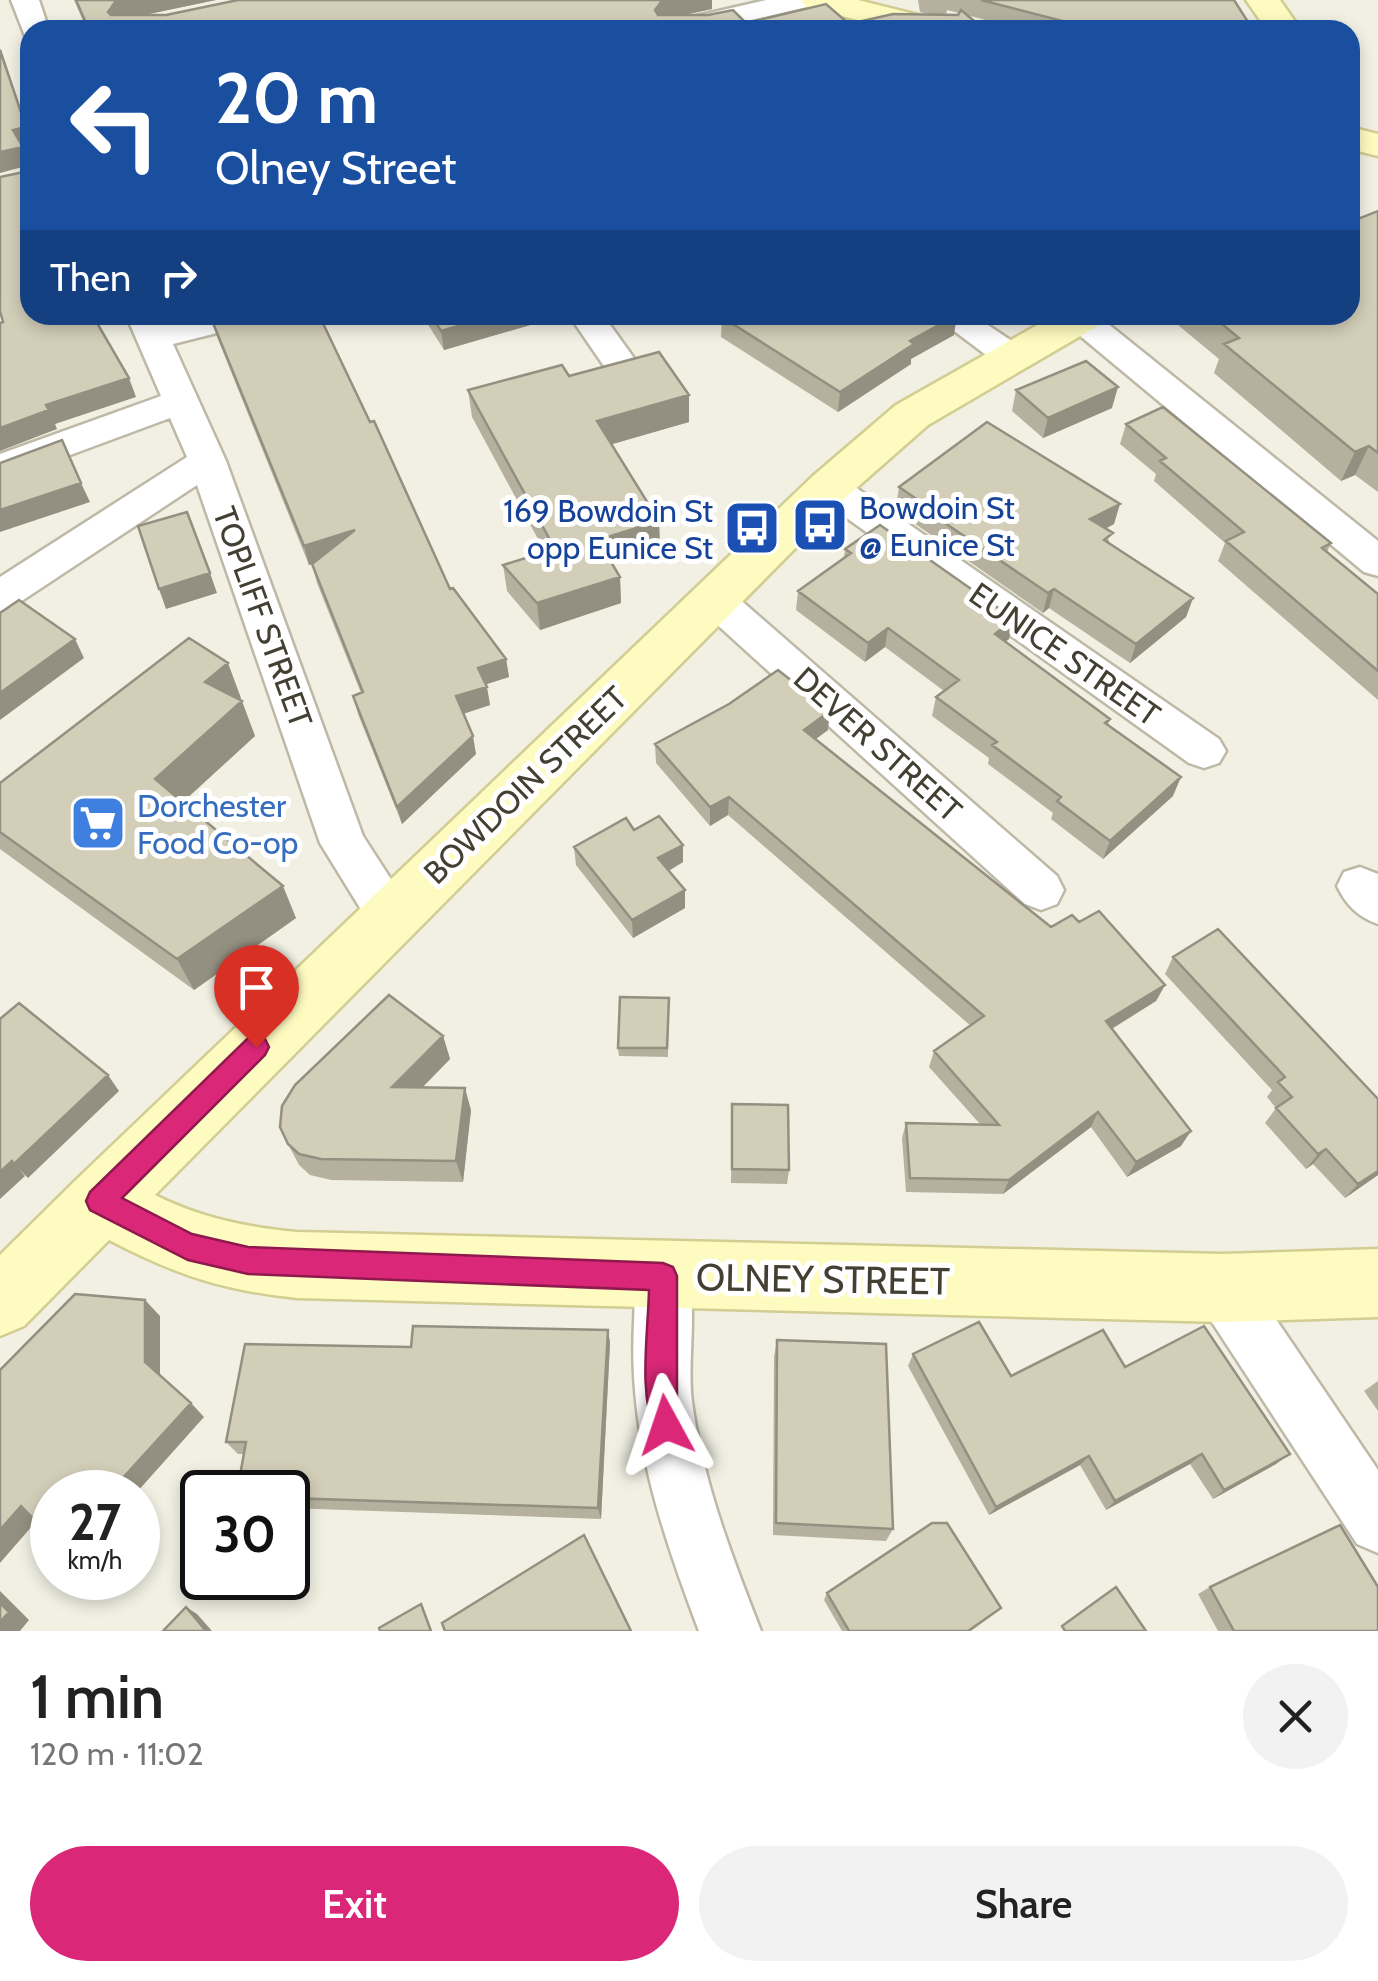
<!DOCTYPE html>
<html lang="en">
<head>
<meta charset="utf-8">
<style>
	:root { --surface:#fff; --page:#f2f2f2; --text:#222; --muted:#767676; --accent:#db2777 }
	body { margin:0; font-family:Cabin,sans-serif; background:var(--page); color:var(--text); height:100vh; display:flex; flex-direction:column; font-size:38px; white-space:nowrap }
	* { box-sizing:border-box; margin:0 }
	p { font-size:32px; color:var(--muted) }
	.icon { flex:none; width:55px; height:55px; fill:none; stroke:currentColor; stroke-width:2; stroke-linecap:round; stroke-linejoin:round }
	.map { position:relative; height:1631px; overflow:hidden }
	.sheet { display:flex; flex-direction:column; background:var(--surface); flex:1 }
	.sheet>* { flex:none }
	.banner { position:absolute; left:20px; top:20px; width:1340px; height:305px; border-radius:30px; box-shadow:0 5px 15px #0003; background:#1a4fa0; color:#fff; overflow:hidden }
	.speed { position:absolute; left:30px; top:1470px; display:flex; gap:20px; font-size:50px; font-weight:700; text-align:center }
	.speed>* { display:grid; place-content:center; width:130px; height:130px; border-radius:50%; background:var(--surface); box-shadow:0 5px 15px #0003; line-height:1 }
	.speed small { font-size:25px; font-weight:400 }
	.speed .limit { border:5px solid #111; border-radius:15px; background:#fff; color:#111 }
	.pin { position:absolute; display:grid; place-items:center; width:85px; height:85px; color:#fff; margin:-102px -42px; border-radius:50% 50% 50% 0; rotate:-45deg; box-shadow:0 0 10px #0007 }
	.pin .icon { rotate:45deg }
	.me { position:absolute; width:110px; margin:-55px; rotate:355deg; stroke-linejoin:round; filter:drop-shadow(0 0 8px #0008) }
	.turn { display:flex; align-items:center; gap:35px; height:210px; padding:0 30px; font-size:45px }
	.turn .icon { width:130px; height:130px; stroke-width:2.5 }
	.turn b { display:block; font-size:70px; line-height:85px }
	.then { display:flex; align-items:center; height:95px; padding:0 30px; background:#0003; gap:20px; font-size:38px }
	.round { display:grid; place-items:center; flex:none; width:105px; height:105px; border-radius:52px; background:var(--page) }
	.head { display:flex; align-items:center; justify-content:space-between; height:170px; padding:0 30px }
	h1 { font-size:60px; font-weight:600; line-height:75px }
	.primary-button { display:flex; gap:20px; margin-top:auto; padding:20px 30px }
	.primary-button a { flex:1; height:115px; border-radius:60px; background:var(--accent); color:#fff; font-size:40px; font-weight:600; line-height:115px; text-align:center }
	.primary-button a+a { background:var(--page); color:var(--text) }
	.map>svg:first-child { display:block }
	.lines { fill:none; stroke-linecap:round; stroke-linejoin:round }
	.street-casing { stroke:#bdb9a6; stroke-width:5 }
	.secondary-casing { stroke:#d2cd92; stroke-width:5 }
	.street { fill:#fff; fill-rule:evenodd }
	.secondary { fill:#fefbc0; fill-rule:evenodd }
	.wall { fill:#b5b19e; fill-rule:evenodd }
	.shaded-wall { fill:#949081 }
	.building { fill:#d3ceb8; stroke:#949081; stroke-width:2.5 }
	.route { fill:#db2777; stroke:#8e194d; stroke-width:2.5 }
	.labels { text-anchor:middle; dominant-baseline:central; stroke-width:10; stroke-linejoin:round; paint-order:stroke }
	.transit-label { font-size:32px; fill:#164399; stroke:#fff; text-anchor:start }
	.street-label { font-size:32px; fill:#434033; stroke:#fff }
	.shop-label { font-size:32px; fill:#366cbe; stroke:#fff; text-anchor:start }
	.near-street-label { font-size:38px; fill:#434033; stroke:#fff }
</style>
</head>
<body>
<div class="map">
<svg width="1378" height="1631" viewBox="0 0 1378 1631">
	<rect width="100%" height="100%" fill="#f1f0e3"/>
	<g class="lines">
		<g class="street-casing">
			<path id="street" d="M 11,0 L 39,0 L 49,30 L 30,30 L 30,37 L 25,36 Z
				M 766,0 L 815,0 L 811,6 L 708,30 L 658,30 L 662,24 Z
				M 126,315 L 160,315 L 164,324 L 204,315 L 266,315 L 261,322 L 173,344 L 226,461 L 363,836 L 414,915 L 407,929 L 390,935 L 373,929 L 320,843 L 197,485 L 14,606 L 0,611 L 0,577 L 187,457 L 170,418 L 0,481 L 0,454 L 161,396 Z
				M 569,315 L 603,315 L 636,361 L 630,369 L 618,372 L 606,369 Z
				M 933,315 L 973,315 L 1022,348 L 1027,356 L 1022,364 L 1010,367 L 998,364 Z
				M 1064,315 L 1097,315 L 1378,541 L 1378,576 L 1364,572 L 1067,325 Z
				M 829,474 L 842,478 L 1219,739 L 1226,751 L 1219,763 L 1204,768 L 1189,763 L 816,496 L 810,487 L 816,478 Z
				M 715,585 L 729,590 L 1057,876 L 1064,890 L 1057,904 L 1041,910 L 1025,904 L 701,610 L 695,600 L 701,590 Z
				M 1360,867 L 1378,874 L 1378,924 C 1358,917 1346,905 1337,886 L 1344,872 Z
				M 663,1249 L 682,1257 C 701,1300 686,1355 692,1402 C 703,1482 732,1557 761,1631 L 699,1631 C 661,1531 628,1433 634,1324 C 635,1300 634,1279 644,1257 Z
				M 1222,1260 L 1242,1269 L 1378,1470 L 1378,1553 L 1357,1544 L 1202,1307 L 1194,1288 L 1202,1269 Z"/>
		</g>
		<g class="secondary-casing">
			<path id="secondary" d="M 801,0 L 858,0 L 950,23 L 955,30 L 897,30 L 806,7 Z
				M 1246,0 L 1280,0 L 1301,30 L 1267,30 Z
				M 1350,127 L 1378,134 L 1378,156 L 1350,149 Z
				M 1055,315 L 1107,315 L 1101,324 L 928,425 L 845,498 L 155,1195 C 201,1218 245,1227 297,1232 L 1222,1254 L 1378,1249 L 1378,1317 L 1222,1322 L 297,1298 C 221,1290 177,1275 109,1240 L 24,1326 L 0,1336 L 0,1255 L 77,1179 L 813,476 L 896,405 Z"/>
		</g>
		<use href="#street" class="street"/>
		<use href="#secondary" class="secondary"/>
	</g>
	<path class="wall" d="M 74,0 L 216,0 L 144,15 L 712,9 L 683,15 L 746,23 L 849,24 L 932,15 L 920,12 L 918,0 L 1234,0 L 1250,25 L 1249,30 L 1023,30 L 967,15 L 985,30 L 87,30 ZM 947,10 L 959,13 L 958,15 L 946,15 Z
		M 1378,211 L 1378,492 L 1355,475 L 1341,481 L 1214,373 L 1219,359 L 1172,320 L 1173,315 L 1350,315 Z
		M 422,315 L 554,315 L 554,318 L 444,350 Z
		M 722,317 L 954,335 L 911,359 L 911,364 L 838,412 L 721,337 Z
		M 211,318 L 450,589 L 506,659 L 509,677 L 486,684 L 490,705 L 464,713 L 476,754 L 402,824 L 358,714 L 353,696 L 361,693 L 317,583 L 312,564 L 309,565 L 217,337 Z
		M 569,376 L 689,422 L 611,444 L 659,521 L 660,548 L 611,563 L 620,577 L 621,603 L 540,630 L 507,591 L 503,565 L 545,552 L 472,417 L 468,390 Z
		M 1016,390 L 1112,408 L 1043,438 L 1012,411 Z
		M 1126,424 L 1331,543 L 1327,552 L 1378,594 L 1378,700 L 1218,561 L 1225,543 L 1154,481 L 1156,474 L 1120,444 Z
		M 899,487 L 1114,524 L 1105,529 L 1110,544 L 1193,598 L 1186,617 L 1130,663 L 1049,608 L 1043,613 L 911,521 L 912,517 L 896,507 Z
		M 845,549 L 1009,639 L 1005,642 L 1110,719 L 1108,725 L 1173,796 L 1103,859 L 1051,819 L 1053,813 L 988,764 L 989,758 L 932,716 L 936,697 L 944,691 L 885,647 L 865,662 L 796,610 L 798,591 L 844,558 Z
		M 241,698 L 240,700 L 255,736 L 182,802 L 296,918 L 194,990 L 0,849 L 0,783 Z
		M 828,730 L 816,739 L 1051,927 L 1079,922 L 1165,985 L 1156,1001 L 1112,1029 L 1181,1146 L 1127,1177 L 1091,1127 L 1003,1194 L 906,1192 L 902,1138 L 906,1123 L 980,1124 L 929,1067 L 934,1051 L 971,1026 L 728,815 L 710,826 L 656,763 L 655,744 Z
		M 634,830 L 683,845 L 683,862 L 669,871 L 685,890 L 685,908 L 633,938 L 576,865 L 574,847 Z
		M 1173,957 L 1378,1175 L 1345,1198 L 1313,1164 L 1306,1169 L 1265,1123 L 1276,1108 L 1267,1097 L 1272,1090 L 1165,974 Z
		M 669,998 L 668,1057 L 619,1056 L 618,1048 Z
		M 443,1036 L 450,1059 L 422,1088 L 471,1110 L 463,1182 L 331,1180 L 310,1175 L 299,1165 L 288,1144 Z
		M 732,1104 L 789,1170 L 787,1184 L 731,1183 Z
		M 608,1330 L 610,1343 L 601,1519 L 288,1508 L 288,1492 L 244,1454 L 238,1454 L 226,1442 L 411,1347 Z
		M 777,1340 L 893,1529 L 886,1541 L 773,1535 L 774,1357 Z
		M 913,1354 L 1011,1376 L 1125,1367 L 1276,1464 L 1213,1499 L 1190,1464 L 1106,1510 L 1080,1465 L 989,1515 L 908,1366 Z
		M 1378,1381 L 1378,1411 L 1364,1391 Z
		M 1210,1587 L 1378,1631 L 1218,1631 L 1198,1594 Z
		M 827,1593 L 994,1614 L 971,1631 L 842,1631 L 824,1600 Z"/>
	<path class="shaded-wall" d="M 124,0 L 216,0 L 120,20 L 108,12 L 115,2 Z
		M 669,0 L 712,0 L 712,9 L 661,20 L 655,10 L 661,2 Z
		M 0,48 L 30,136 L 30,147 L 23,148 L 30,165 L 0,173 L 0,152 L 13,130 Z
		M 497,315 L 554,315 L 554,318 L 444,350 L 441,331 Z
		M 957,315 L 954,335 L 911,359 L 911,364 L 838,412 L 840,392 L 910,341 Z
		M 129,378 L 136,397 L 55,424 L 57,429 L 0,451 L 0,428 L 46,405 Z
		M 1118,387 L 1112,408 L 1043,438 L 1048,418 Z
		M 689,395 L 689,422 L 599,448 L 597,421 Z
		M 1369,446 L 1355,475 L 1341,481 L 1355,452 Z
		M 81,483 L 90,502 L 0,532 L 0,510 Z
		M 1120,504 L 1114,524 L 1085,539 L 1090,519 Z
		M 659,521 L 660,548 L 600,566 L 598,540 Z
		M 355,530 L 360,549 L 309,565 L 304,546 Z
		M 210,573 L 217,593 L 166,609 L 159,589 Z
		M 620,577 L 621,603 L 540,630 L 537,603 Z
		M 1054,589 L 1049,608 L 1043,613 L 1048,593 Z
		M 1193,598 L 1186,617 L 1130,663 L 1136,644 Z
		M 1014,619 L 1009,639 L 990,653 L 995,634 Z
		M 888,628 L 885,647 L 865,662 L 868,643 Z
		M 75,639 L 84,658 L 0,720 L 0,693 Z
		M 506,659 L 509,677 L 481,686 L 478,668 Z
		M 228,663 L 241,698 L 219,717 L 205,682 Z
		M 487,687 L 490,705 L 460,715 L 456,696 Z
		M 242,701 L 255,736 L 171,813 L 155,779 Z
		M 830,711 L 828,730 L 802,749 L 804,730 Z
		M 473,736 L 476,754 L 402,824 L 397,807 Z
		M 1181,777 L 1173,796 L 1103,859 L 1110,841 Z
		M 729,797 L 728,815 L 710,826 L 710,807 Z
		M 683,845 L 683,862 L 659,876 L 658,858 Z
		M 283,886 L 296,918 L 194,990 L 177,959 Z
		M 685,890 L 685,908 L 633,938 L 632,920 Z
		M 1165,985 L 1156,1001 L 1098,1037 L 1106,1021 Z
		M 443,1036 L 450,1059 L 400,1110 L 392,1087 Z
		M 108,1075 L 119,1091 L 28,1178 L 14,1164 Z
		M 465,1088 L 471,1110 L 463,1182 L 456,1161 Z
		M 1098,1112 L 1091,1127 L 1003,1194 L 1009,1180 Z
		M 1191,1131 L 1181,1146 L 1127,1177 L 1136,1162 Z
		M 1326,1149 L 1313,1164 L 1306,1169 L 1318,1154 Z
		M 12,1161 L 25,1176 L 0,1199 L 0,1172 Z
		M 1378,1171 L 1378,1175 L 1345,1198 L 1358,1184 Z
		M 145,1300 L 160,1316 L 160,1377 L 145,1362 Z
		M 608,1330 L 610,1343 L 601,1519 L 598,1508 Z
		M 191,1403 L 204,1417 L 137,1492 L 110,1492 Z
		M 1202,1454 L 1190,1464 L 1106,1510 L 1115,1501 Z
		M 1290,1454 L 1276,1464 L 1213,1499 L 1224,1490 Z
		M 1089,1456 L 1080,1465 L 989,1515 L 996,1507 Z
		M 21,1506 L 40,1517 L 0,1563 L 0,1530 Z
		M 0,1591 L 29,1620 L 20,1631 L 0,1631 Z
		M 186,1607 L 197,1614 L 212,1631 L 206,1631 Z"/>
	<path class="building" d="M 76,0 L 124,0 L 115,2 L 108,12 L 111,15 L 166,15 L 238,0 L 669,0 L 661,2 L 655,10 L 658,15 L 708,15 L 733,10 L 746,23 L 826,4 L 849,24 L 893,14 L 958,15 L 961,10 L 985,30 L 89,30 Z
		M 981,0 L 1234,0 L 1250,25 L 1242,25 L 1245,30 L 1204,30 L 1202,28 L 1156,30 L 1097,30 Z
		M 0,50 L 26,127 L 13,130 L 23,147 L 0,152 Z
		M 27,154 L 30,160 L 30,315 L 93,316 L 129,378 L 46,405 L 49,410 L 0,428 L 0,323 L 3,322 L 0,311 L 0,177 L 24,172 Z
		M 1378,211 L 1378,453 L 1369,446 L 1355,452 L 1224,344 L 1239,338 L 1211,315 L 1350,315 L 1350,222 Z
		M 222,315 L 319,315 L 370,422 L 374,421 L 450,589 L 453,588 L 506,659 L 478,668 L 487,687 L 456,696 L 473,736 L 397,807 L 353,696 L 363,692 L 312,564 L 355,530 L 304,546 L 211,318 Z
		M 431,315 L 497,315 L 441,331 Z
		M 725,315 L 957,315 L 910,341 L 914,344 L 840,392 L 722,317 Z
		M 659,352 L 689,395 L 597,421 L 659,521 L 598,540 L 620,577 L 537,603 L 503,565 L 555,549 L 468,390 L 562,365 L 569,376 Z
		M 1086,361 L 1118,387 L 1048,418 L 1016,390 Z
		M 1163,407 L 1331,543 L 1322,548 L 1378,594 L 1378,671 L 1226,541 L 1244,532 L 1160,461 L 1166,458 L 1126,424 Z
		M 987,422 L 1120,504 L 1090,519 L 1113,533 L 1104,540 L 1193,598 L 1136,644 L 1054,589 L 1048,593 L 914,502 L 918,500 L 899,487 Z
		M 62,440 L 81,483 L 0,510 L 0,463 Z
		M 187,512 L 210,573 L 159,589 L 138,526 Z
		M 880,525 L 1014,619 L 995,634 L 1110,719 L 1105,723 L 1181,777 L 1110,841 L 1057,801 L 1061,797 L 992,745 L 997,742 L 936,697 L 959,680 L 888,628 L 868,643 L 798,591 L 851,553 L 845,549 Z
		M 19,600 L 75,639 L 0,693 L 0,613 Z
		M 189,638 L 228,663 L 205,682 L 242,701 L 155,779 L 283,886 L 177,959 L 0,832 L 0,783 Z
		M 778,670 L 830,711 L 804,730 L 1051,927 L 1072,915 L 1079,922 L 1099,911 L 1165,985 L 1106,1021 L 1191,1131 L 1136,1162 L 1098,1112 L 1009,1180 L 910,1178 L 906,1123 L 999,1125 L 934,1051 L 984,1016 L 729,797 L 710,807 L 655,744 L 729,704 Z
		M 659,816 L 683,845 L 658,858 L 685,890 L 632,920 L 574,847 L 626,818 L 634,830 Z
		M 1218,929 L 1378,1099 L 1378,1171 L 1358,1184 L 1326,1149 L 1318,1154 L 1276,1108 L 1292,1097 L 1278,1082 L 1285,1077 L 1173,957 Z
		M 389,995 L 443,1036 L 392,1087 L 465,1088 L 456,1161 L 321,1159 L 299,1154 L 288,1144 L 280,1127 L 282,1106 L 295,1085 Z
		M 620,997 L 669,998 L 667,1048 L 618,1048 Z
		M 19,1003 L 108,1075 L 14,1164 L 12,1161 L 0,1172 L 0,1019 Z
		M 732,1104 L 788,1105 L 789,1170 L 732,1169 Z
		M 75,1294 L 145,1300 L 145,1362 L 191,1403 L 110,1492 L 52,1492 L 52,1538 L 21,1506 L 0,1530 L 0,1370 Z
		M 979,1322 L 1011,1376 L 1103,1330 L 1125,1367 L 1204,1326 L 1290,1454 L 1224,1490 L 1202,1454 L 1115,1501 L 1089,1456 L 996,1507 L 913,1354 Z
		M 413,1326 L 608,1330 L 598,1508 L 288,1498 L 288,1492 L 237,1492 L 246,1442 L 226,1442 L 245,1344 L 411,1347 Z
		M 777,1340 L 886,1344 L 893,1529 L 776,1523 Z
		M 932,1523 L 947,1523 L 1001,1608 L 968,1631 L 849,1631 L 827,1593 Z
		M 1340,1525 L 1378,1587 L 1378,1631 L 1234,1631 L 1210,1587 Z
		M 584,1535 L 631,1631 L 445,1631 L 442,1623 Z
		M 1116,1587 L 1146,1631 L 1065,1631 L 1062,1626 Z
		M 0,1603 L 9,1612 L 0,1622 Z
		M 421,1604 L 431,1631 L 380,1631 L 379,1628 Z
		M 186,1607 L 206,1631 L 163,1631 Z"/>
	<path class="route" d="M 256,1036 L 265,1039 L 269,1047 L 265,1055 L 122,1198 L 192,1234 L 248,1247 L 663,1263 L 673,1267 L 677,1276 L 677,1396 L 681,1425 L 677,1435 L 666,1440 L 656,1435 C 638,1393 648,1335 649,1290 L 248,1274 L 188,1260 L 90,1210 L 86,1201 L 90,1192 L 247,1039 Z"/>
	<defs>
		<g id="bus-square" transform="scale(2.875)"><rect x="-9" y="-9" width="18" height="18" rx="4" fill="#1a4fb4" stroke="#fff"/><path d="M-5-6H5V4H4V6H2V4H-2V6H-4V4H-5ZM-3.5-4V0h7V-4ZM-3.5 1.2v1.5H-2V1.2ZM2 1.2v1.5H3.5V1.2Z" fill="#fff"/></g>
		<g id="supermarket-square" transform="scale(2.875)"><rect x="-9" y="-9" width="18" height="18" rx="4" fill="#3f7fe0" stroke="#fff"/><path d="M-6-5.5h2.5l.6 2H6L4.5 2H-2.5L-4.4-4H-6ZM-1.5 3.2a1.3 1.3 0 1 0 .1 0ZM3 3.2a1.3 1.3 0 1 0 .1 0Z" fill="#fff"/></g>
	</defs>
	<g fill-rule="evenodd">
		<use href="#bus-square" x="820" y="525"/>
		<use href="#bus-square" x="752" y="528"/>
		<use href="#supermarket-square" x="98" y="823"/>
	</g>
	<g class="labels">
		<g class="transit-label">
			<text x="859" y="507">Bowdoin St<tspan x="859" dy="37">@ Eunice St</tspan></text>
			<text x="713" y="510" text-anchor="end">169 Bowdoin St<tspan x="713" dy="37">opp Eunice St</tspan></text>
		</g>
		<g class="street-label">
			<text transform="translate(263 617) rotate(70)">TOPLIFF STREET</text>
			<text transform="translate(1065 654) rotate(35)">EUNICE STREET</text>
			<text transform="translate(878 744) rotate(42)">DEVER STREET</text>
			<text transform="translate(525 785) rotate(-44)">BOWDOIN STREET</text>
		</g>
		<g class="shop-label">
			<text x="137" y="805">Dorchester<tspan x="137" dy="37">Food Co-op</tspan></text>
		</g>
		<g class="near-street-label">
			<text transform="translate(823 1279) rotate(1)">OLNEY STREET</text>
		</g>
	</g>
</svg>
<div class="speed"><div>27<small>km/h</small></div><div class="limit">30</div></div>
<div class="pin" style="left:256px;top:1047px;background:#d93025"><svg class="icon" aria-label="arrive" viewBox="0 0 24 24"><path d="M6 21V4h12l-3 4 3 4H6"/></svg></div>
<svg class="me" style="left:666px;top:1425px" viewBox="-20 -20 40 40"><path d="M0-17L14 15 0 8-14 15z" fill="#db2777" stroke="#fff" stroke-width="4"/></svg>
<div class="banner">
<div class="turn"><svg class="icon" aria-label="left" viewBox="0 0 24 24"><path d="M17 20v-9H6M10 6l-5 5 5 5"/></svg><div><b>20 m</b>Olney Street</div></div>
<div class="then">Then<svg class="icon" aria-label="right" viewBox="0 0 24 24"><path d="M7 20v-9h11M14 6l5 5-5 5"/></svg></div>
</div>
</div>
<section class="sheet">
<div class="head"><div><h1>1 min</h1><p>120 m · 11:02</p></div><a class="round"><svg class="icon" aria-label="close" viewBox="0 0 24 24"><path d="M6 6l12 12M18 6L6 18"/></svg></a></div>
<div class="primary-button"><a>Exit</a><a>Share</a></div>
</section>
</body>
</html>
